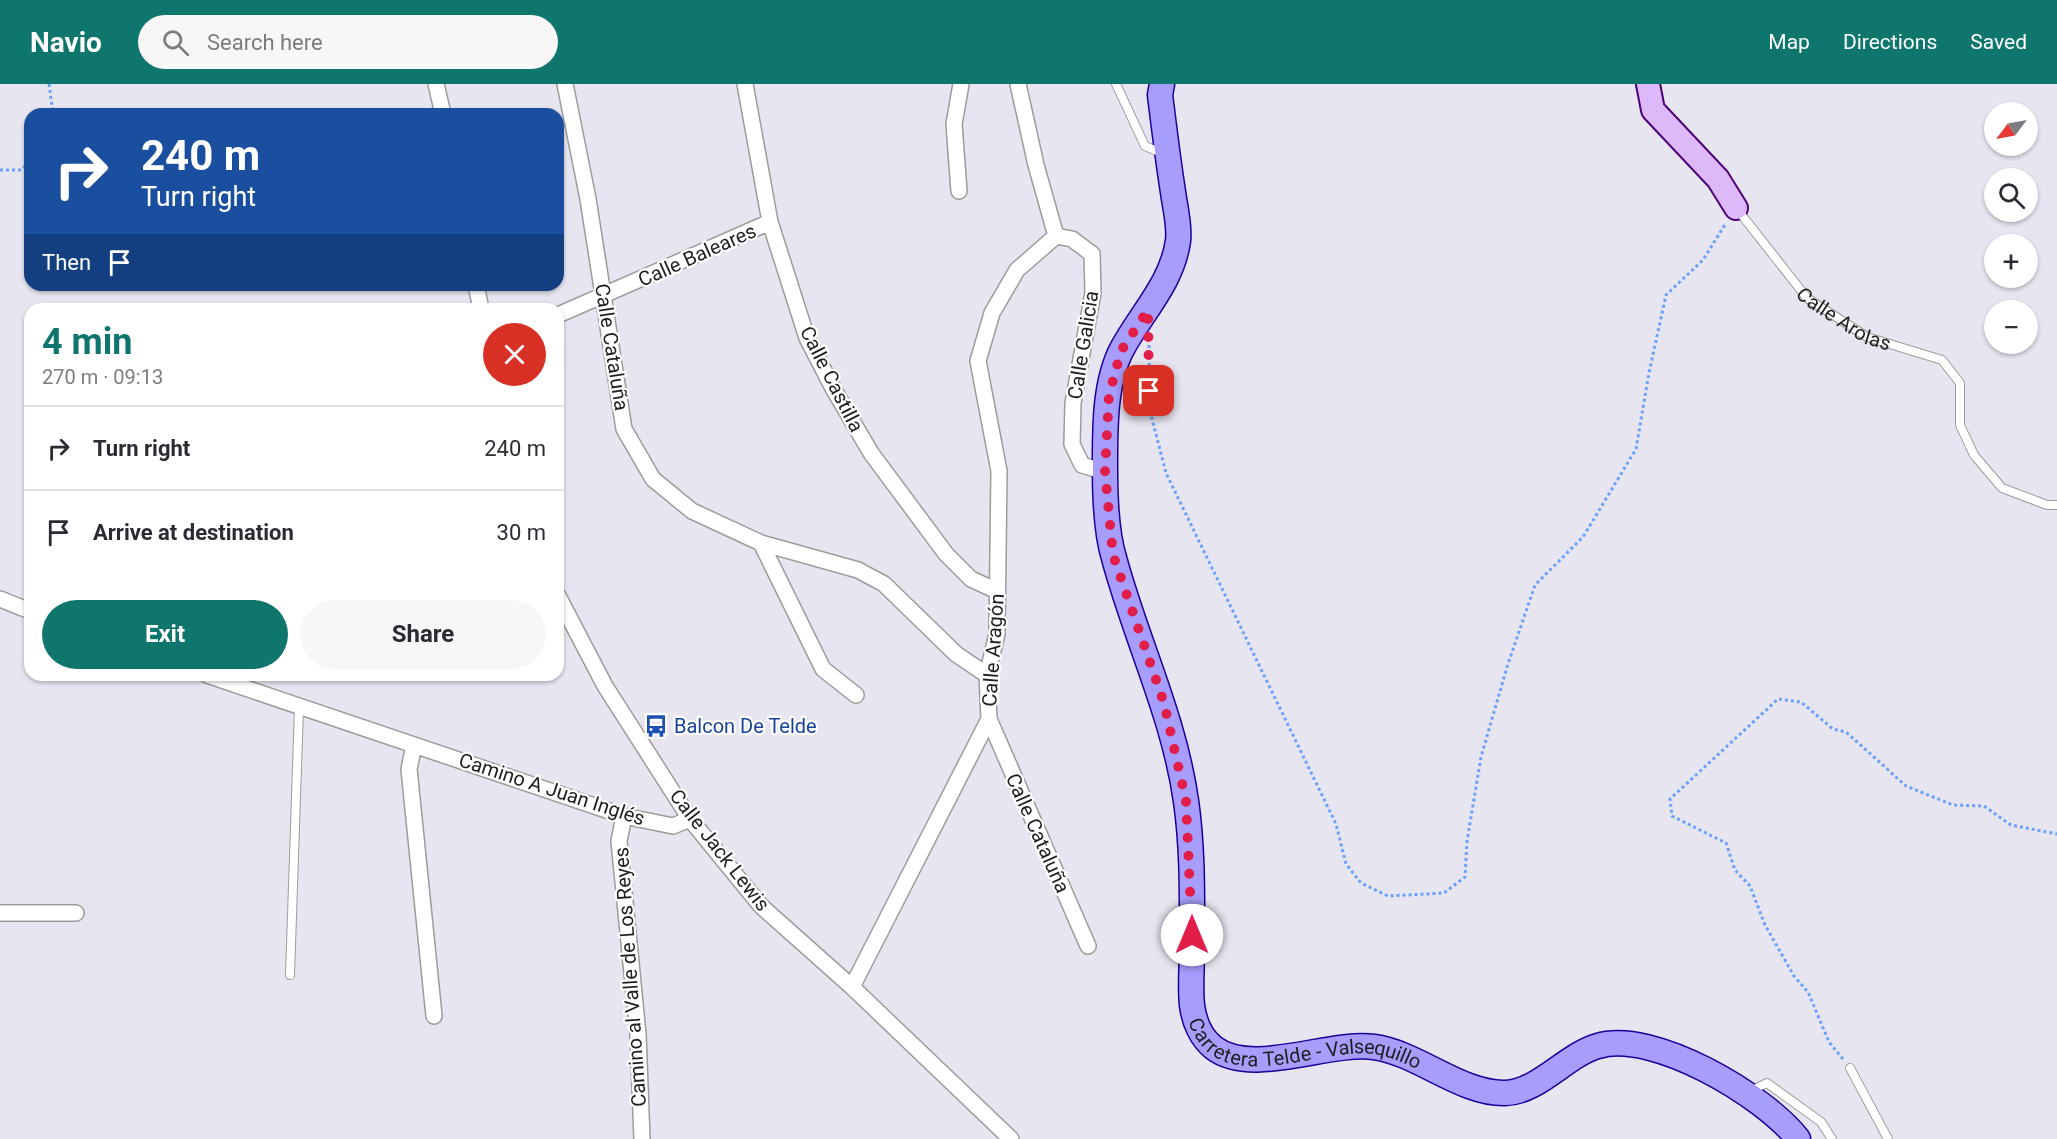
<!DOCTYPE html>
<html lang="en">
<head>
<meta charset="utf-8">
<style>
	:root { --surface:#fff; --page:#f7f7f7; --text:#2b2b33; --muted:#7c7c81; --line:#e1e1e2; --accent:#0f766e }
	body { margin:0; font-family:Roboto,sans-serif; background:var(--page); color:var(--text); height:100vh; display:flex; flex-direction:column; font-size:22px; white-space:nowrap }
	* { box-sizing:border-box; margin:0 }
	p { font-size:20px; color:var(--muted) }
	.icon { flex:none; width:33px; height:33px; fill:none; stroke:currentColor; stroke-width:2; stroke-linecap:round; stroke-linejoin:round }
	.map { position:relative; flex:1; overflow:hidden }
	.details { position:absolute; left:24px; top:219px; width:540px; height:378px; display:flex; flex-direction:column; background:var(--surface); border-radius:18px; box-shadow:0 2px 4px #0004 }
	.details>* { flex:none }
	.banner { position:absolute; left:24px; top:24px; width:540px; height:183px; border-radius:18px; box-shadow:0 2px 4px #0004; background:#1a4fa0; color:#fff; overflow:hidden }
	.needle { width:39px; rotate:238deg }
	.buttons { position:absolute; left:1984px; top:18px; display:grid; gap:12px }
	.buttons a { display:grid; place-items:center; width:54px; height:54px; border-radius:50%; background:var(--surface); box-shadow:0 2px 4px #0004; font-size:30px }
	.pin { position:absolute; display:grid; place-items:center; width:51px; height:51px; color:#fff; margin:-26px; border-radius:12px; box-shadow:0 3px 9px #0006 }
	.me { position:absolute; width:66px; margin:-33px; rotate:0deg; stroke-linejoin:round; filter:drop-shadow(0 0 4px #0008) }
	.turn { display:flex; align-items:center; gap:21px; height:126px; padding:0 18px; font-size:27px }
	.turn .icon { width:78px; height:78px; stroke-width:2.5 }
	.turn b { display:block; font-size:42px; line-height:51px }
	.then { display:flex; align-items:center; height:57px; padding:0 18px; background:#0003; gap:12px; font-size:22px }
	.round { display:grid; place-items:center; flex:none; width:63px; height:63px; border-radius:32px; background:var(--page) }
	.headline { display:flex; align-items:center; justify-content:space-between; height:102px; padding:0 18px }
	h1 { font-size:36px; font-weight:700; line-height:45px; color:var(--accent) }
	.cta { display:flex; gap:12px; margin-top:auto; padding:12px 18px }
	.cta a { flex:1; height:69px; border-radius:36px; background:var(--accent); color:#fff; font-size:24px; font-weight:700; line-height:69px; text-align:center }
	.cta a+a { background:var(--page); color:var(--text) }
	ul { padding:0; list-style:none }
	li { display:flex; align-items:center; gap:18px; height:84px; padding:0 18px; border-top:2px solid var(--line) }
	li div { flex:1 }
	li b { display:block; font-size:22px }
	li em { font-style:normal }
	header { display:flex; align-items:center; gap:36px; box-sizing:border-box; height:84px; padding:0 30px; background:var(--accent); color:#fff }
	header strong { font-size:28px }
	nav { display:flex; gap:33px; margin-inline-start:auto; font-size:21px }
	.search { width:420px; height:54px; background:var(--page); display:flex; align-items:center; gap:15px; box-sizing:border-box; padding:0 21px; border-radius:33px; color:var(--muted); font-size:22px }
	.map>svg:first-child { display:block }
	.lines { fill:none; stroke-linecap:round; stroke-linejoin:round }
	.lane-casing { stroke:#9c9c9c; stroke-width:10 }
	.street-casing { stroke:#9c9c9c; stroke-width:18 }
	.secondary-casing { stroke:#4d0477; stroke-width:26 }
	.primary-casing { stroke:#1d0099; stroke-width:27 }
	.path { stroke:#6ba1fb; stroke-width:3; stroke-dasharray:3 3; stroke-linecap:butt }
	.lane { stroke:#fff; stroke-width:8 }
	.street { stroke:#fff; stroke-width:15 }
	.secondary { stroke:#deb9fa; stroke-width:22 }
	.primary { stroke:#a69dfc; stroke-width:24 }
	.route { stroke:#e11d48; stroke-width:10; stroke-dasharray:0 18 }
	.labels { text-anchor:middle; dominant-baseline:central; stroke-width:4.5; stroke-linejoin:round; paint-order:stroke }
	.street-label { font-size:20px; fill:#1f1f1f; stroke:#fff }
	.transit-label { font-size:20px; fill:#164399; stroke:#fff; text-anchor:start }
</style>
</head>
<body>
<header>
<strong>Navio</strong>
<div class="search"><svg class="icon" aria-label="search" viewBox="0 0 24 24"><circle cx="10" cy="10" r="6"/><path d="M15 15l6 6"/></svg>Search here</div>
<nav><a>Map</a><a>Directions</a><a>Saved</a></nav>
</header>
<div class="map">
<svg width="2057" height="1055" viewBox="0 0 2057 1055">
	<rect width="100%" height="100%" fill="#e7e5f0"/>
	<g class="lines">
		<g class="lane-casing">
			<g id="lane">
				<path d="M 1116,0 L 1145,62 L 1164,70"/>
				<path id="s1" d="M 1737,125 L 1807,214 L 1867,253 L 1942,276 L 1960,299 L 1960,341 L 1974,371 L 2002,404 L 2047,421 L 2057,421"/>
				<path d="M 290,891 L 299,624"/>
				<path d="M 1850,984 L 1888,1055"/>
				<path d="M 1748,1008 L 1767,999 L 1821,1038 L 1832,1055"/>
			</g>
		</g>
		<g class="street-casing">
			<path id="street" d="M 436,0 L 443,30
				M 565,0 L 588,115 L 624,345 L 653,395 L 692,427 L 761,459 L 858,486 L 884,500 L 956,570 L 987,591
				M 745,0 L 770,138 L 807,254 L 834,306 L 871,369 L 946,470 L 971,495 L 997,507
				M 1018,0 L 1036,81 L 1056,152
				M 959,107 L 954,40 L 961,0
				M 1056,152 L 1072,155 L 1092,170 L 1093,209 L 1073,319 L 1072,360 L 1082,381 L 1105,388
				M 476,201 L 481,225
				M 558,231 L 770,138
				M 761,459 L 823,585 L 856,611
				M 558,512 L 605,602 L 690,735 L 761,822 L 852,903 L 1011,1055
				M 0,515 L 30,527
				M 207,591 L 624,732 L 673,742 L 690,735
				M 989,635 L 1088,862
				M 414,661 L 409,685 L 434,932
				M 624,732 L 619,757 L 638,950 L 642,1055
				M 0,829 L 76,829
				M 852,903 L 989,635 L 987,591 L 997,550 L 999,387 L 978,277 L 992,229 L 1017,186 L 1056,152"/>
		</g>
		<g class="secondary-casing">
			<path id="secondary" d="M 1648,0 L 1653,26 L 1718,95 L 1736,124"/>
		</g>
		<g class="primary-casing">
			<g id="primary">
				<path id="s2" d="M 1162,0 L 1160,11 C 1164,43 1168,76 1173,108 C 1175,123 1180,142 1178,157 C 1172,199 1142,228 1122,265 C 1104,299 1105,347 1105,385 C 1105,413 1106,448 1114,474 C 1136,556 1174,632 1186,717 C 1193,765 1192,816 1192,864 C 1192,883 1190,903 1192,921 C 1194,937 1201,954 1214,964 C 1252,993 1328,957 1374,963 C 1418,969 1461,1010 1505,1009 C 1539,1008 1566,971 1598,962 C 1653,945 1765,1012 1798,1055"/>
			</g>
		</g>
		<path class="path" d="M 49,0 L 53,30
			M 0,86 L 21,86 L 30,78
			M 1149,261 L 1150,327 L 1166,389 L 1336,740 L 1346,780 L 1361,799 L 1388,812 L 1444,809 L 1465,793 L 1467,757 L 1481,673 L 1507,583 L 1535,501 L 1583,453 L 1636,365 L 1649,289 L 1666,211 L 1703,176 L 1726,139
			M 1843,975 L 1829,958 L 1808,908 L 1794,892 L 1765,841 L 1750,802 L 1735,786 L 1726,759 L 1672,732 L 1670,715 L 1778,615 L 1801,618 L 1833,645 L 1846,648 L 1906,702 L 1953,721 L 1984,722 L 2011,741 L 2057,750"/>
		<use href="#lane" class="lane"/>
		<use href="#street" class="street"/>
		<use href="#secondary" class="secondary"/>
		<use href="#primary" class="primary"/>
	</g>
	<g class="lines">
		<path class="route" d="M 1149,307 L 1148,226 L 1121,267 L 1109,311 L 1105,388 L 1113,471 L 1164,619 L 1186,717 L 1192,851"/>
	</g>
	<defs>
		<g id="bus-bare" transform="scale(1.8)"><path d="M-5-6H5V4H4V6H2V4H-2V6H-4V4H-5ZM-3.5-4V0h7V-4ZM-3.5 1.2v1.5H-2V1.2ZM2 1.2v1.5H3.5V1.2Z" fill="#1a4fb4" stroke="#fff" stroke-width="2.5" paint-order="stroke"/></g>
	</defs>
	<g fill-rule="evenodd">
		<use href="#bus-bare" x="656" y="642"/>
	</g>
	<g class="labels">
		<g class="street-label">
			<text transform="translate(697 171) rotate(-24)">Calle Baleares</text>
			<text stroke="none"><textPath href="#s1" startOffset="156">Calle Arolas</textPath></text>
			<text transform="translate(1083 261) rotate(-81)">Calle Galicia</text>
			<text transform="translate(612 263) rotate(81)">Calle Cataluña</text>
			<text transform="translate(832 295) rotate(63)">Calle Castilla</text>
			<text transform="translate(993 566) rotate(-86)">Calle Aragón</text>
			<text transform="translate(552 705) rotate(18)">Camino A Juan Inglés</text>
			<text transform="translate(1038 749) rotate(66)">Calle Cataluña</text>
			<text transform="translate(720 766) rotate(52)">Calle Jack Lewis</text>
			<text transform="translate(630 893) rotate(-94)">Camino al Valle de Los Reyes</text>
			<text stroke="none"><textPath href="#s2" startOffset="1089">Carretera Telde - Valsequillo</textPath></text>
		</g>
		<g class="transit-label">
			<text x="674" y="642">Balcon De Telde</text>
		</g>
	</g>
</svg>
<div class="buttons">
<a><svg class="needle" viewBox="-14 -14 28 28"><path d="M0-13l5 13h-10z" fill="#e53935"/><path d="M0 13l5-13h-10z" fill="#7c7c81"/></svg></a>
<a><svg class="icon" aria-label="search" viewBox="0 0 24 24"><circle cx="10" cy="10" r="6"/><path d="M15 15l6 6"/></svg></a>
<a>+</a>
<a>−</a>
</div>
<div class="pin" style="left:1149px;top:307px;background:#d93025"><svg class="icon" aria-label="arrive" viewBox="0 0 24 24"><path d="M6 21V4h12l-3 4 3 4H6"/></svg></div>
<svg class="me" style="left:1192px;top:851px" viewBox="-20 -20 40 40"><circle r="19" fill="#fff"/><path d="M0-13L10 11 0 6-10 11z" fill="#e11d48"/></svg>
<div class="banner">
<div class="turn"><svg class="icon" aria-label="right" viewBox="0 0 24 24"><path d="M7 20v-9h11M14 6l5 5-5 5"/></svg><div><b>240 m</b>Turn right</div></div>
<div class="then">Then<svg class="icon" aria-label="arrive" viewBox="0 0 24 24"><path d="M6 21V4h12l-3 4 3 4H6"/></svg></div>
</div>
<section class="details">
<div class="headline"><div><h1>4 min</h1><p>270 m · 09:13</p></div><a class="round" style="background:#d93025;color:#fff"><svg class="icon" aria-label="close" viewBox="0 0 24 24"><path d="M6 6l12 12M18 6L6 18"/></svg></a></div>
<ul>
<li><svg class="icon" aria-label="right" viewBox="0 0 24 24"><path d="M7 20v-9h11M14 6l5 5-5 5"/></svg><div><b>Turn right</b></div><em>240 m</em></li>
<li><svg class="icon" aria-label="arrive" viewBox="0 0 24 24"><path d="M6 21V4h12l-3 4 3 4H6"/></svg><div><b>Arrive at destination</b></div><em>30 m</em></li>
</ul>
<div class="cta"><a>Exit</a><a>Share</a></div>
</section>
</div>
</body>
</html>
